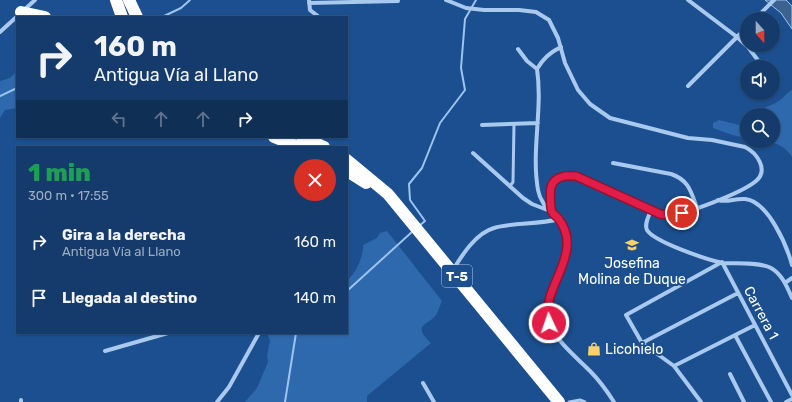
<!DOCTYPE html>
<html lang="es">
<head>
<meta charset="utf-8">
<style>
	:root { --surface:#143b6b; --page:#214673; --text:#f1f3f6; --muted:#9dadc1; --line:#33557e }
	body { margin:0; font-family:Rubik,sans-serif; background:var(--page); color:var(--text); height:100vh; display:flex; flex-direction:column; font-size:15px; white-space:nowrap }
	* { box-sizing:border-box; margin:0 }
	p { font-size:13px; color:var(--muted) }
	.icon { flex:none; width:22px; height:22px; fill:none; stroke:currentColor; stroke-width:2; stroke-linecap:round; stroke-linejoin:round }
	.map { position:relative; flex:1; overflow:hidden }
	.panel { position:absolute; left:16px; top:146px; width:332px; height:188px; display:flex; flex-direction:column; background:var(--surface); border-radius:0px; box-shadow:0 1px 3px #0004,0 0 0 1px var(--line) }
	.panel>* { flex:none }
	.guide { position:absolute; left:16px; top:16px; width:332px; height:122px; border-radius:0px; box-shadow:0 1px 3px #0004,0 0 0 1px var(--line); background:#143b6b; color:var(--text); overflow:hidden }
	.needle { width:26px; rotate:159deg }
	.tools { position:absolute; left:740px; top:12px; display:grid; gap:8px }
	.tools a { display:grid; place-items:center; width:40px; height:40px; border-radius:50%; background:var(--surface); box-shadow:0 1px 3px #0004,0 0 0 1px var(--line); font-size:20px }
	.pin { position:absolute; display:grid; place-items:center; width:34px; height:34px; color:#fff; margin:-17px; border:2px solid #fff; border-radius:50%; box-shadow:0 1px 4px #0007 }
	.me { position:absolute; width:44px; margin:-22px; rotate:357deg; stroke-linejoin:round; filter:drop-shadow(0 0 3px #0008) }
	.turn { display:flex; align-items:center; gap:14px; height:84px; padding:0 12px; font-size:18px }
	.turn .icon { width:52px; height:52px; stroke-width:2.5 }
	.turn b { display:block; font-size:28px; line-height:34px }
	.lanes { display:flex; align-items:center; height:38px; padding:0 12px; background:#0003; justify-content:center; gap:20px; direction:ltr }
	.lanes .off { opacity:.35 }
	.round { display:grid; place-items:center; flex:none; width:42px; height:42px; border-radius:21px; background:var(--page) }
	.summary { display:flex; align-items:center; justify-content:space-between; height:68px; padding:0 12px }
	h1 { font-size:24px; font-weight:800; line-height:30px; color:#1e9e55 }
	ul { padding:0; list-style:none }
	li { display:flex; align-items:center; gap:12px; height:56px; padding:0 12px }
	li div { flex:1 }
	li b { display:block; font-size:15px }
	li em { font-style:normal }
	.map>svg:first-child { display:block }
	.green { fill:#2e69ad }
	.water { fill:#3c6290; stroke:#9cc4f0 }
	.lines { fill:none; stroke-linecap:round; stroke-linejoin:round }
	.stream { stroke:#9cc4f0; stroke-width:2 }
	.lane { stroke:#a9c9ee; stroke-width:3 }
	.street { stroke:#a9c9ee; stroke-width:4 }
	.highway { stroke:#fff; stroke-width:12 }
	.route-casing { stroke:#92132f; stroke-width:10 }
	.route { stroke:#e11d48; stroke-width:7 }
	.labels { text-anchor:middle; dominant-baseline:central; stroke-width:4; stroke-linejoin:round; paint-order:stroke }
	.shield { fill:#1b4f8f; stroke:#bbcadd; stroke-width:1 }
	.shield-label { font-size:13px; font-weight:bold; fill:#fff }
	.poi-label { font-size:14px; fill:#fff; stroke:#1b4f8f }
	.street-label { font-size:14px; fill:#fff; stroke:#1b4f8f }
</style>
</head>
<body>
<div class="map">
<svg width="792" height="402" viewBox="0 0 792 402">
	<rect width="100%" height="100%" fill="#1b4f8f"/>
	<path class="green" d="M 17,71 L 17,108 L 5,110 L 0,118 L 0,81 L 10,78 Z
		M 792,90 L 792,157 C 785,146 777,143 764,141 L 773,141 L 773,115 L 758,115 L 757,113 C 763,107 771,106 777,102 C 783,99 786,93 792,90 Z
		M 719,120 L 747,127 L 747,138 L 732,135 L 713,128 L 713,123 Z
		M 387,231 L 442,301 C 440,305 438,312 436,315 C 428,326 411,324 431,343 L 367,396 L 367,402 L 245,402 L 257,388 L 268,362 L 267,355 L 270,341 L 267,333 L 347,333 L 347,280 C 356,274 364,255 363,245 L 377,238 L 380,233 Z"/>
	<path class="water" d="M 765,0 L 786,0 L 792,6 L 792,29 L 781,13 Z"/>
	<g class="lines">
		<path class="stream" d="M 162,17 L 181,8 L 190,0
			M 0,96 L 17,88
			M 419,226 L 425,221 L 410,200 L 409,184 L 422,168 L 440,123 L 465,90 L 461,68 L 465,19 L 476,0
			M 347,291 L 413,231
			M 285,402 L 296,333"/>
		<path class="lane" d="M 510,186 L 513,182 L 514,124
			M 569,402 L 580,400 L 585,402"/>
		<path class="street" d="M 309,0 L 310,10 L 319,17
			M 446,0 L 466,8 L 484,10 L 519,10 L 536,12 L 549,20 L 558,38 L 565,63 L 578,90 L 590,104 L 610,118 L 688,138 L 712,140 L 745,147 C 757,153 769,170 756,181 C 743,192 682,217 665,215 C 653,214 640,205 629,200 C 612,191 594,184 576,176 C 548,174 550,189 552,212
			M 688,0 L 737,37 L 748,47 L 763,67
			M 309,3 L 398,1
			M 755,19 L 774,0
			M 0,32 L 35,0
			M 561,47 C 549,53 543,59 537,69 C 543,109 531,150 538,190 C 542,214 570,218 567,248 C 564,271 539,300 549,323 C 557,342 576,357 590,371 C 599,380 607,391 614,402
			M 518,49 L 527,61 L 537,69
			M 773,83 L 776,89
			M 688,86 L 747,27
			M 482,125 L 538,123
			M 473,153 L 523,198 L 532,204 L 550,211
			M 613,163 L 671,174 C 689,180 691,192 697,208
			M 718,200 C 727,203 735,198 745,199 C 768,201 787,246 792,265
			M 651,210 C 649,216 644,224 647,230 C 654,242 708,260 723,263 C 736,264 760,262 771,268 C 782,274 787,287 792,298
			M 453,270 C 462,255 476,233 494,228 C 513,222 538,225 559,219
			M 785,283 L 792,278
			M 735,335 L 771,402
			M 642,343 L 738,293
			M 105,351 L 168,333
			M 674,366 L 755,325
			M 730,374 L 744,402
			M 423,383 L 434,402
			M 21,402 L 21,400
			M 217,402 L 229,387 L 259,333
			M 701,402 L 674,366 L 642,343 L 626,315 L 722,262 L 792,395
			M 786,402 L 792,399"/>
		<path class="highway" d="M 116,0 L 122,17
			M 129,0 L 137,17
			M 21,12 L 45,17
			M 274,137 L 299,147
			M 302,137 L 324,147
			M 347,160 L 388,194 L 559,402
			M 347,171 L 366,183"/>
	</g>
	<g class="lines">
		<g class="route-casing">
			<path id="route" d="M 549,323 C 542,295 565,273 567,247 C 568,236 565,227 558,218 C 556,216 553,214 552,212 C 550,207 550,192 551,187 C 554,176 567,175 576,176 L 660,214 L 666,215 L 682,213"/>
		</g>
		<use href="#route" class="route"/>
	</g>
	<defs>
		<g id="school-bare" transform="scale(1.08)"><path d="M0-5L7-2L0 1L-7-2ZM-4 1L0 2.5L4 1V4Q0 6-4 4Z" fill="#ffd166" stroke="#1b4f8f" stroke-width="2.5" paint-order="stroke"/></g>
		<g id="shop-bare" transform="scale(1.08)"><path d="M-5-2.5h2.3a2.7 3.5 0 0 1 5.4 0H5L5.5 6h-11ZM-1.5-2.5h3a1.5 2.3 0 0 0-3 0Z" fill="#ffd166" stroke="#1b4f8f" stroke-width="2.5" paint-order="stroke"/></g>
	</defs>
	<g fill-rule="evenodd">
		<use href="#school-bare" x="632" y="245"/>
		<use href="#shop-bare" x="594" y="349"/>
	</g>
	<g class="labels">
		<rect class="shield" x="442" y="265" width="30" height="22" rx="3"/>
		<g class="shield-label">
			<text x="457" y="276">T-5</text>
		</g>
		<g class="poi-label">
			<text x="632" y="263">Josefina<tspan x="632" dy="16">Molina de Duque</tspan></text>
			<text x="605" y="349" text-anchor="start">Licohielo</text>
		</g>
		<g class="street-label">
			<text transform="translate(761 313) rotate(62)">Carrera 1</text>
		</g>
	</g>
</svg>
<div class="tools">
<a><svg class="needle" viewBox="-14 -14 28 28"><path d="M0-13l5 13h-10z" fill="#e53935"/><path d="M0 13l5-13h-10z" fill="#9dadc1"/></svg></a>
<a><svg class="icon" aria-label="sound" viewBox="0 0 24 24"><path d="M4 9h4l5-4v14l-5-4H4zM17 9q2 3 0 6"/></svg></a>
<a><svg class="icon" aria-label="search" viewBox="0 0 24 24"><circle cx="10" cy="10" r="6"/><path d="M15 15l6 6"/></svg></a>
</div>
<div class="pin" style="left:682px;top:213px;background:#d93025"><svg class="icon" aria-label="arrive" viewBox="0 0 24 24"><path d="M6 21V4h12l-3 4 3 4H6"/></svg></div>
<svg class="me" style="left:549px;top:323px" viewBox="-20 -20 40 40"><circle r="17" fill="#e11d48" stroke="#fff" stroke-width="3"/><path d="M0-11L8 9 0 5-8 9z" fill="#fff"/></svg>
<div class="guide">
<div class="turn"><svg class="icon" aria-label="right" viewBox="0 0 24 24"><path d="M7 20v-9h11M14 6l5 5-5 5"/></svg><div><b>160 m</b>Antigua Vía al Llano</div></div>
<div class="lanes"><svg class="icon off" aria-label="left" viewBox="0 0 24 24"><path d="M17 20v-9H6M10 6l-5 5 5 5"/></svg><svg class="icon off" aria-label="ahead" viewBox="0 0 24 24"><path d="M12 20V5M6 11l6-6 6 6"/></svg><svg class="icon off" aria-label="ahead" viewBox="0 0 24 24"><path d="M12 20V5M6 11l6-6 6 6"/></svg><svg class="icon" aria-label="right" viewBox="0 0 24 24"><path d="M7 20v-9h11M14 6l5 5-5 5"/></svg></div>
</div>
<section class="panel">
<div class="summary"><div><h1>1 min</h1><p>300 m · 17:55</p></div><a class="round" style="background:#d93025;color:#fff"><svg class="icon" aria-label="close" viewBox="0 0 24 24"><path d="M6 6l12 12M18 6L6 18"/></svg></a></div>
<ul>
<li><svg class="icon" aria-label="right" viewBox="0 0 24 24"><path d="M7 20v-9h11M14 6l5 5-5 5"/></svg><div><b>Gira a la derecha</b><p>Antigua Vía al Llano</p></div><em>160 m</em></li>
<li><svg class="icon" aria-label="arrive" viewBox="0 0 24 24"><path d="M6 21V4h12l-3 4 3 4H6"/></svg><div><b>Llegada al destino</b></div><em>140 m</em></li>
</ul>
</section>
</div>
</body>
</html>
